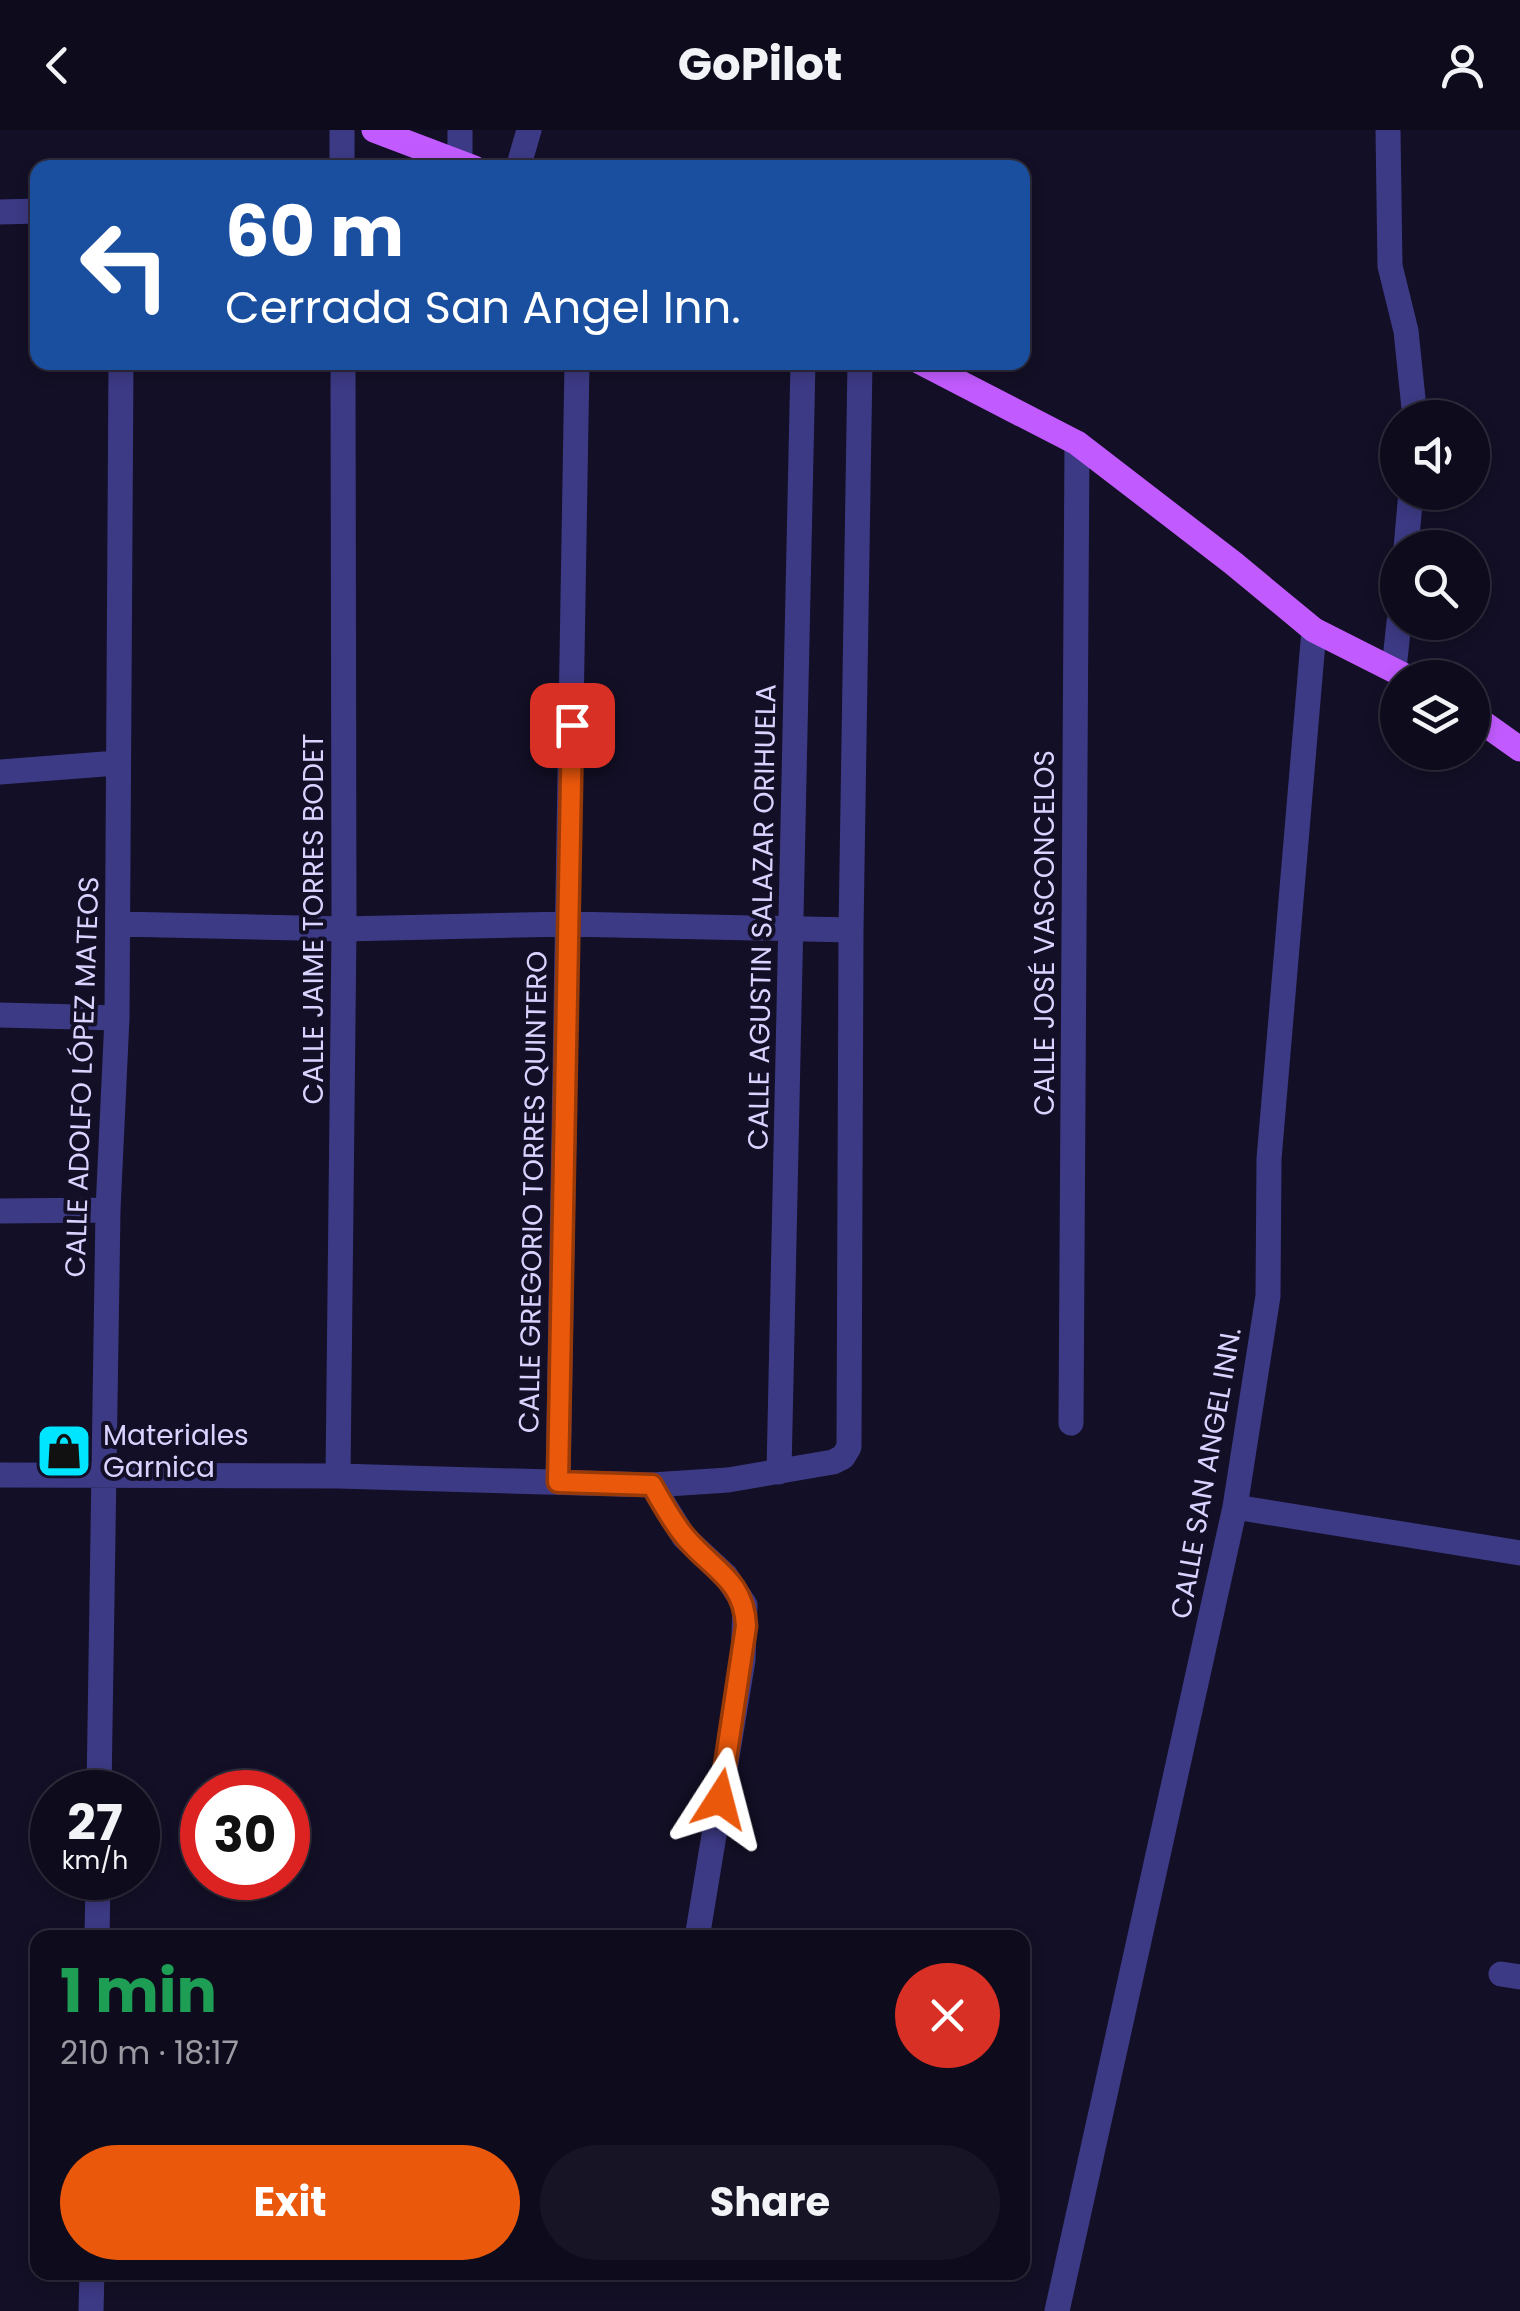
<!DOCTYPE html>
<html lang="en">
<head>
<meta charset="utf-8">
<style>
	:root { --surface:#0e0b1c; --page:#171425; --text:#f1f3f6; --muted:#9b9ba3; --line:#2e2b3b; --accent:#ea580c }
	body { margin:0; font-family:Poppins,sans-serif; background:var(--page); color:var(--text); height:100vh; display:flex; flex-direction:column; font-size:38px; white-space:nowrap }
	* { box-sizing:border-box; margin:0 }
	p { font-size:32px; color:var(--muted) }
	.icon { flex:none; width:55px; height:55px; fill:none; stroke:currentColor; stroke-width:2; stroke-linecap:round; stroke-linejoin:round }
	.map { position:relative; flex:1; overflow:hidden }
	.side { position:absolute; left:30px; top:1800px; width:1000px; height:350px; display:flex; flex-direction:column; background:var(--surface); border-radius:20px; box-shadow:0 5px 15px #0003,0 0 0 2px var(--line) }
	.side>* { flex:none }
	.banner { position:absolute; left:30px; top:30px; width:1000px; height:210px; border-radius:20px; box-shadow:0 5px 15px #0003,0 0 0 2px var(--line); background:#1a4fa0; color:#fff; overflow:hidden }
	.controls { position:absolute; left:1380px; top:270px; display:grid; gap:20px }
	.controls a { display:grid; place-items:center; width:110px; height:110px; border-radius:50%; background:var(--surface); box-shadow:0 5px 15px #0003,0 0 0 2px var(--line); font-size:50px }
	.speed { position:absolute; left:30px; top:1640px; display:flex; gap:20px; font-size:50px; font-weight:700; text-align:center }
	.speed>* { display:grid; place-content:center; width:130px; height:130px; border-radius:50%; background:var(--surface); box-shadow:0 5px 15px #0003,0 0 0 2px var(--line); line-height:1 }
	.speed small { font-size:25px; font-weight:400 }
	.speed .limit { border:15px solid #d22; background:#fff; color:#111 }
	.pin { position:absolute; display:grid; place-items:center; width:85px; height:85px; color:#fff; margin:-42px; border-radius:20px; box-shadow:0 5px 15px #0006 }
	.me { position:absolute; width:110px; margin:-55px; rotate:9deg; stroke-linejoin:round; filter:drop-shadow(0 0 8px #0008) }
	.turn { display:flex; align-items:center; gap:35px; height:210px; padding:0 30px; font-size:45px }
	.turn .icon { width:130px; height:130px; stroke-width:2.5 }
	.turn b { display:block; font-size:70px; line-height:85px }
	.round { display:grid; place-items:center; flex:none; width:105px; height:105px; border-radius:52px; background:var(--page) }
	.head { display:flex; align-items:center; justify-content:space-between; height:170px; padding:0 30px }
	h1 { font-size:60px; font-weight:700; line-height:75px; color:#1e9e55 }
	.button { display:flex; gap:20px; margin-top:auto; padding:20px 30px }
	.button a { flex:1; height:115px; border-radius:60px; background:var(--accent); color:#fff; font-size:40px; font-weight:700; line-height:115px; text-align:center }
	.button a+a { background:var(--page); color:var(--text) }
	header { display:flex; justify-content:space-between; align-items:center; height:130px; padding:0 30px; background:var(--surface); font-size:45px; font-weight:700 }
	.map>svg:first-child { display:block }
	.lines { fill:none; stroke-linecap:round; stroke-linejoin:round }
	.minor { stroke:#3d3a85; stroke-width:25 }
	.major { stroke:#c25bff; stroke-width:25 }
	.route-casing { stroke:#983908; stroke-width:25 }
	.route { stroke:#ea580c; stroke-width:18 }
	.labels { text-anchor:middle; dominant-baseline:central; stroke-width:8; stroke-linejoin:round; paint-order:stroke }
	.street-label { font-size:28px; fill:#d9d4ff; stroke:#130f26 }
	.poi-label { font-size:28px; fill:#d9d4ff; stroke:#130f26; text-anchor:start }
</style>
</head>
<body>
<header><svg class="icon" aria-label="back" viewBox="0 0 24 24"><path d="M15 5l-7 7 7 7"/></svg>GoPilot<svg class="icon" aria-label="person" viewBox="0 0 24 24"><circle cx="12" cy="8" r="4"/><path d="M4 21q1-7 8-7t8 7"/></svg></header>
<div class="map">
<svg width="1520" height="2181" viewBox="0 0 1520 2181">
	<rect width="100%" height="100%" fill="#130f26"/>
	<g class="lines">
		<path class="minor" d="M 342,0 L 342,38
			M 460,0 L 460,32
			M 1388,0 L 1390,136 L 1406,201 L 1415,288
			M 518,38 L 529,0
			M 0,82 L 38,81
			M 1406,418 L 1411,362
			M 1394,539 L 1399,492
			M 0,642 L 117,633
			M 118,794 L 344,799 L 568,794 L 851,800
			M 0,885 L 117,888
			M 0,1081 L 108,1080
			M 1071,1293 L 1077,313
			M 779,1342 L 803,232
			M 0,1345 L 338,1346 L 652,1355 L 728,1350 L 833,1332 L 843,1327 L 849,1317 L 851,800 L 860,232
			M 338,1346 L 344,799 L 343,232
			M 558,1352 L 577,232
			M 652,1355 L 684,1407 L 726,1446 L 745,1475 L 743,1530 L 697,1808
			M 1235,1377 L 1520,1423
			M 99,1662 L 108,1080 L 117,888 L 121,232
			M 97,1808 L 98,1748
			M 1501,1844 L 1520,1847
			M 91,2181 L 92,2142
			M 1057,2181 L 1235,1377 L 1268,1166 L 1269,1029 L 1314,500"/>
		<path class="major" d="M 374,0 L 474,38
			M 920,232 L 1077,313 L 1233,433 L 1314,500 L 1409,548
			M 1472,585 L 1520,619"/>
	</g>
	<g class="lines">
		<g class="route-casing">
			<path id="route" d="M 572,595 L 558,1352 L 652,1355 C 662,1373 673,1393 686,1408 C 713,1440 744,1450 746,1496 L 720,1669"/>
		</g>
		<use href="#route" class="route"/>
	</g>
	<defs>
		<g id="shop-square" transform="scale(2.875)"><rect x="-9" y="-9" width="18" height="18" rx="4" fill="#00e5ff" stroke="#130f26"/><path d="M-5-2.5h2.3a2.7 3.5 0 0 1 5.4 0H5L5.5 6h-11ZM-1.5-2.5h3a1.5 2.3 0 0 0-3 0Z" fill="#111"/></g>
	</defs>
	<g fill-rule="evenodd">
		<use href="#shop-square" x="64" y="1321"/>
	</g>
	<g class="labels">
		<g class="street-label">
			<text transform="translate(762 787) rotate(-89)">CALLE AGUSTIN SALAZAR ORIHUELA</text>
			<text transform="translate(313 789) rotate(-90)">CALLE JAIME TORRES BODET</text>
			<text transform="translate(1044 803) rotate(-90)">CALLE JOSÉ VASCONCELOS</text>
			<text transform="translate(82 947) rotate(-88)">CALLE ADOLFO LÓPEZ MATEOS</text>
			<text transform="translate(533 1062) rotate(-89)">CALLE GREGORIO TORRES QUINTERO</text>
			<text transform="translate(1206 1343) rotate(-80)">CALLE SAN ANGEL INN.</text>
		</g>
		<g class="poi-label">
			<text x="103" y="1305">Materiales<tspan x="103" dy="32">Garnica</tspan></text>
		</g>
	</g>
</svg>
<div class="controls">
<a><svg class="icon" aria-label="sound" viewBox="0 0 24 24"><path d="M4 9h4l5-4v14l-5-4H4zM17 9q2 3 0 6"/></svg></a>
<a><svg class="icon" aria-label="search" viewBox="0 0 24 24"><circle cx="10" cy="10" r="6"/><path d="M15 15l6 6"/></svg></a>
<a><svg class="icon" aria-label="layers" viewBox="0 0 24 24"><path d="M12 4l9 5-9 5-9-5zM3 14l9 5 9-5"/></svg></a>
</div>
<div class="speed"><div>27<small>km/h</small></div><div class="limit">30</div></div>
<div class="pin" style="left:572px;top:595px;background:#d93025"><svg class="icon" aria-label="arrive" viewBox="0 0 24 24"><path d="M6 21V4h12l-3 4 3 4H6"/></svg></div>
<svg class="me" style="left:720px;top:1669px" viewBox="-20 -20 40 40"><path d="M0-17L14 15 0 8-14 15z" fill="#ea580c" stroke="#fff" stroke-width="4"/></svg>
<div class="banner">
<div class="turn"><svg class="icon" aria-label="left" viewBox="0 0 24 24"><path d="M17 20v-9H6M10 6l-5 5 5 5"/></svg><div><b>60 m</b>Cerrada San Angel Inn.</div></div>
</div>
<section class="side">
<div class="head"><div><h1>1 min</h1><p>210 m · 18:17</p></div><a class="round" style="background:#d93025;color:#fff"><svg class="icon" aria-label="close" viewBox="0 0 24 24"><path d="M6 6l12 12M18 6L6 18"/></svg></a></div>
<div class="button"><a>Exit</a><a>Share</a></div>
</section>
</div>
</body>
</html>
